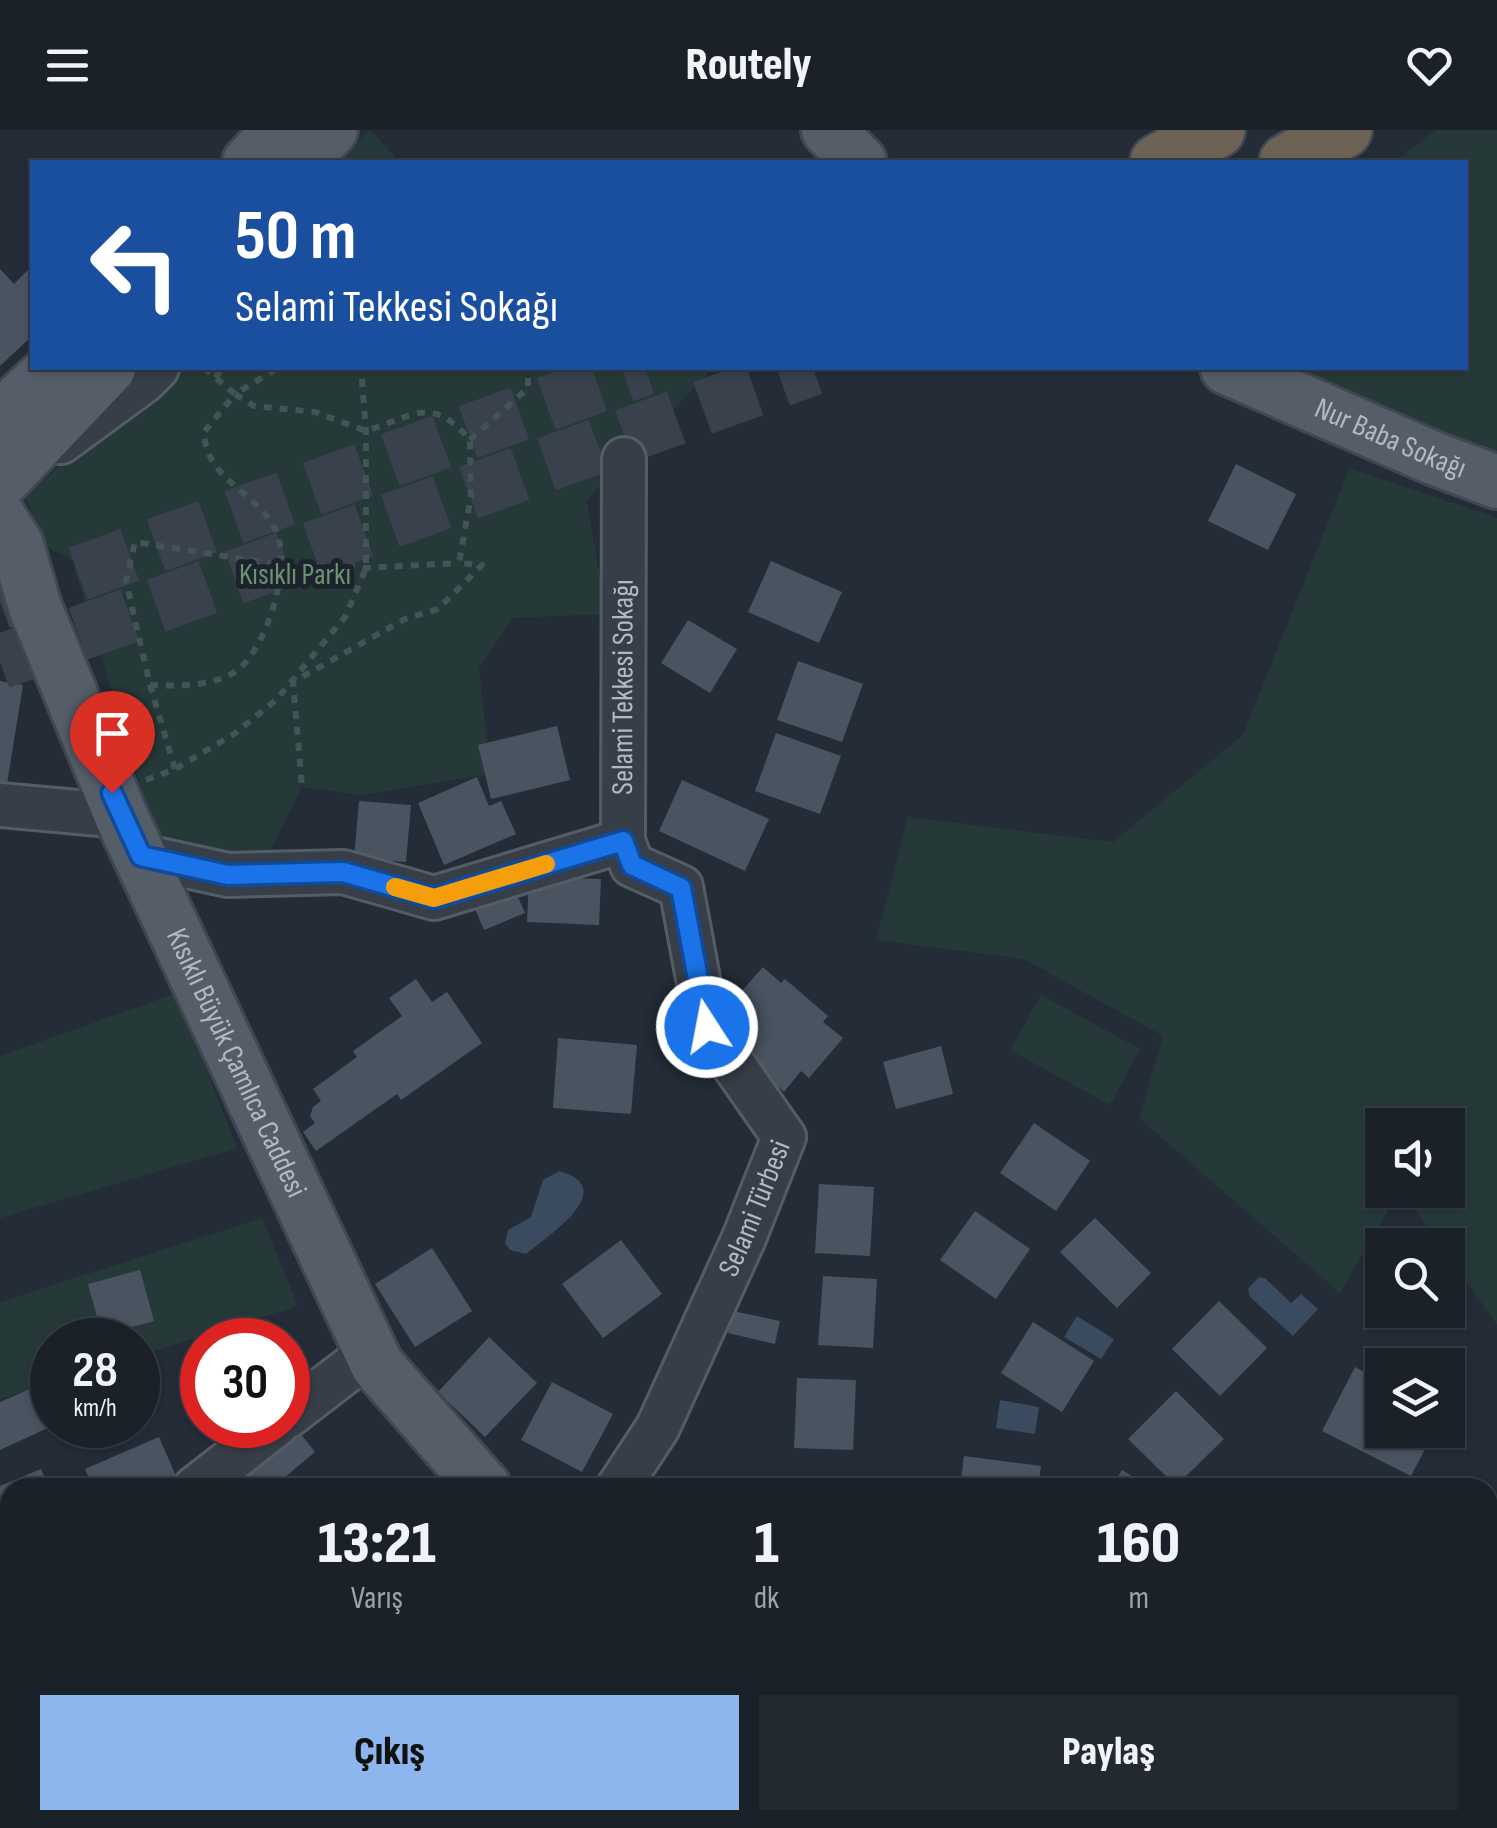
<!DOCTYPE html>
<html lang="tr">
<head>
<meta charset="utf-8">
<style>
	:root { --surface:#1a2129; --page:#232931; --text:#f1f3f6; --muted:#9fa3a8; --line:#383e46; --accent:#8db5ee }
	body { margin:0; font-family:"Sofia Sans Condensed",sans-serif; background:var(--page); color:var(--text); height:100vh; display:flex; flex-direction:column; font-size:38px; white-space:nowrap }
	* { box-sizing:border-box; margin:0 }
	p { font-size:32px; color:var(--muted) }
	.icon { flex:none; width:55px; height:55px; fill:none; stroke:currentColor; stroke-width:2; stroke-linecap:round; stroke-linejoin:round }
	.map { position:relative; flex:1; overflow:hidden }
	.side { position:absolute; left:0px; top:1348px; width:1498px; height:352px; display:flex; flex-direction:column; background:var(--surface); border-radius:30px 30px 0 0; box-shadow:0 2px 8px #0004,0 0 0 2px var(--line) }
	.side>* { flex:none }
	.hud { position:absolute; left:30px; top:30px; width:1438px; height:210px; border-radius:0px; box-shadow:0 2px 8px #0004,0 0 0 2px var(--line); background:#1a4fa0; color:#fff; overflow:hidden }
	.buttons { position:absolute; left:1365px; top:978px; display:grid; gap:20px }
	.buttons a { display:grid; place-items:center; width:100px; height:100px; border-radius:0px; background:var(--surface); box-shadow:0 2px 8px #0004,0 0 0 2px var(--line); font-size:50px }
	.speed { position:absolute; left:30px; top:1188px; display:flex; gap:20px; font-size:50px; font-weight:700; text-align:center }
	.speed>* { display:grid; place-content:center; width:130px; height:130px; border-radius:50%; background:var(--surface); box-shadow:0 2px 8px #0004,0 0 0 2px var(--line); line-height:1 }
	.speed small { font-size:25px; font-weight:400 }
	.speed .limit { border:15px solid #d22; background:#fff; color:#111 }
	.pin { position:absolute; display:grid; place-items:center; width:85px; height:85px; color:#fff; margin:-102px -42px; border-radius:50% 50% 50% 0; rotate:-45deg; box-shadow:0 0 10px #0007 }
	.pin .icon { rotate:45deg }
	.me { position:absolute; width:110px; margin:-55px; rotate:349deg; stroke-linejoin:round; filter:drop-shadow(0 0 8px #0008) }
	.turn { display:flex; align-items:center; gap:35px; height:210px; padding:0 40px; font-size:45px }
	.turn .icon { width:130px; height:130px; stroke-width:2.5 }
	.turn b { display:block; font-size:70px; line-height:85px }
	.eta { display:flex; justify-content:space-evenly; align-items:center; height:170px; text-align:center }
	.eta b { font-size:60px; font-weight:800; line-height:70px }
	.action { display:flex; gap:20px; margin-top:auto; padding:20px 40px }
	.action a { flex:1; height:115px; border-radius:0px; background:var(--accent); color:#111; font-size:40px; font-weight:800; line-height:115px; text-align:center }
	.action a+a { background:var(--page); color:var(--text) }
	header { display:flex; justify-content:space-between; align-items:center; height:130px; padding:0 40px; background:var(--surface); font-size:45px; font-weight:800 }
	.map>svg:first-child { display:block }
	.green { fill:#263939 }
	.water { fill:#3a4a5f }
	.building { fill:#4a5461 }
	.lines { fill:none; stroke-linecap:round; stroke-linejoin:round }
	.highway-tunnel { stroke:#38414c; stroke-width:55; stroke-dasharray:55 28; stroke-linecap:butt }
	.minor-casing { stroke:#545c66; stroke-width:48 }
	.major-casing { stroke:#404751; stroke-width:58 }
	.highway-casing { stroke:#414953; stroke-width:60 }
	.path { stroke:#435456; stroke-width:6; stroke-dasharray:8 8; stroke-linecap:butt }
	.minor { stroke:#373e48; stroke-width:42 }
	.major { stroke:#555d68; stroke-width:52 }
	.highway { stroke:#6d6354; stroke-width:55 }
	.route-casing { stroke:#114b97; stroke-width:25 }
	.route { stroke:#1a73e8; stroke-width:18 }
	.slow { stroke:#f59e0b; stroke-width:18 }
	.labels { text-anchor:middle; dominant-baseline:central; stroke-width:10; stroke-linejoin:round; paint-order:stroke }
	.street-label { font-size:30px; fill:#b1b9c4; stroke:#1c232c }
	.park-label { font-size:30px; fill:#6b9373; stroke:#1c232c }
</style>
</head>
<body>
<header><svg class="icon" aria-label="menu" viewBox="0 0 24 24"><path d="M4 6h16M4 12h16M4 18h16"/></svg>Routely<svg class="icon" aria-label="heart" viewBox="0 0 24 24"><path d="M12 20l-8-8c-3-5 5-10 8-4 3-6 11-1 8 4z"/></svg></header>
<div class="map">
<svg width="1497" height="1698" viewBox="0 0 1497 1698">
	<rect width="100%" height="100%" fill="#232c37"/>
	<path class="green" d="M 370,0 L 400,32 L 339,32 Z
		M 1436,0 L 1497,0 L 1497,325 L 1468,316 L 1282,238 L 1465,238 L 1465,32 L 1394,32 Z
		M 166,238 L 713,238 L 587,370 L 606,484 L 512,488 L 479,539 L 491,644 L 361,665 L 302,657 L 266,730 L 156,707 L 72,430 L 46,417 L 25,367 Z
		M 1350,338 L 1497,388 L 1497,1195 L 1448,1125 L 1448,1115 L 1440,1115 L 1401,1060 L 1448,1060 L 1448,995 L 1382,995 L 1382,1060 L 1400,1060 L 1340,1163 L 1139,988 L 1163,906 L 1024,829 L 876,810 L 908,687 L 1113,712 L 1243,605 Z
		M 177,863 L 237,1018 L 0,1088 L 0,926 Z
		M 1041,865 L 1140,919 L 1110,975 L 1010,920 Z
		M 262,1088 L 298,1176 L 138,1226 L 138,1210 L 52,1210 L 52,1253 L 0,1269 L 0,1172 Z"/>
	<path class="water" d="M 559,1041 C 622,1058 547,1107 526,1124 L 510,1120 L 505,1113 L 508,1100 L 531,1087 L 543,1050 Z
		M 1259,1147 L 1265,1148 L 1291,1173 L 1301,1164 L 1318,1179 L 1293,1206 L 1250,1167 L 1248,1159 Z
		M 1077,1186 L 1114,1209 L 1101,1229 L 1064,1207 Z
		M 1000,1270 L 1039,1277 L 1035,1304 L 996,1298 Z"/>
	<path class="building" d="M 32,136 L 32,206 L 0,236 L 0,139 L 14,154 Z
		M 1236,334 L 1296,364 L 1268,420 L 1208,391 Z
		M 771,431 L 842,462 L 819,513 L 748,482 Z
		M 688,490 L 737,519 L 710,563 L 661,533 Z
		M 798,531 L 863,554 L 842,612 L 777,590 Z
		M 0,551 L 23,555 L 7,654 L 0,653 Z
		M 557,596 L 570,650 L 491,669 L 478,615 Z
		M 776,603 L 841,626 L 820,684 L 755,661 Z
		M 477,647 L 489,676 L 501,671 L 516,704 L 444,735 L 418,673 Z
		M 682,650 L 769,689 L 745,741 L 659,701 Z
		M 359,671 L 411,675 L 406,732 L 354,728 Z
		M 529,747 L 601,749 L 599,795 L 527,792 Z
		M 512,753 L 525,783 L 484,800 L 471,770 Z
		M 763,837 L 781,853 L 785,849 L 828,886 L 823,892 L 843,908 L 809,948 L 801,941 L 784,962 L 736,920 L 730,888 L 739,879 L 732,872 Z
		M 416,849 L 432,872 L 447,862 L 482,913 L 401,970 L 397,964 L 316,1021 L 303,1002 L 315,993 L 310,986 L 313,977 L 321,971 L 313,959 L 357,927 L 353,921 L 402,886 L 389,868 Z
		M 558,908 L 637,915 L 631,984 L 553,978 Z
		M 941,916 L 953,964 L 896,979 L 883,932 Z
		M 1034,993 L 1090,1031 L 1056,1081 L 1000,1043 Z
		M 819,1054 L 874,1057 L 870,1126 L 815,1123 Z
		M 975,1081 L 1030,1119 L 996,1169 L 940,1130 Z
		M 1095,1088 L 1151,1143 L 1117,1178 L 1060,1122 Z
		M 621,1110 L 662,1164 L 603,1208 L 562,1154 Z
		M 432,1118 L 472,1181 L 415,1217 L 375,1154 Z
		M 140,1140 L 154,1191 L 102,1205 L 88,1154 Z
		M 823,1146 L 877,1149 L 873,1218 L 818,1215 Z
		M 1219,1171 L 1267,1218 L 1220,1266 L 1172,1219 Z
		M 733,1181 L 780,1191 L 775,1214 L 728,1203 Z
		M 1033,1192 L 1094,1231 L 1062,1282 L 1001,1243 Z
		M 489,1207 L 537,1253 L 485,1307 L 438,1262 Z
		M 1355,1237 L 1382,1251 L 1382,1300 L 1435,1300 L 1411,1346 L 1322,1301 Z
		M 797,1248 L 856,1250 L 853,1320 L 794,1318 Z
		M 48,1251 L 52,1261 L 52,1296 L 0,1320 L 0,1272 Z
		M 552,1252 L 613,1284 L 582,1342 L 521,1310 Z
		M 1176,1261 L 1224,1309 L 1176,1356 L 1128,1309 Z
		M 288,1288 L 315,1322 L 272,1358 L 246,1358 L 230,1338 Z
		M 159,1307 L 176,1346 L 151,1358 L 93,1358 L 85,1339 Z
		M 964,1326 L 1041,1336 L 1038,1358 L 960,1358 Z
		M 41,1339 L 49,1358 L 10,1358 L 10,1399 L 0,1404 L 0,1356 Z
		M 1122,1340 L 1151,1358 L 1111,1358 Z
		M 1488,1389 L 1497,1393 L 1497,1474 L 1488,1469 Z
		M 10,1551 L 10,1599 L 0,1609 L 0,1562 Z
		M 10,1628 L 10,1683 L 0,1673 L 0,1638 Z
		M 250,1690 L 274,1690 L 268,1698 L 244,1698 Z
		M 441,1690 L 483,1690 L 492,1698 L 435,1698 Z
		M 850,1690 L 879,1690 L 875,1698 L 865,1698 Z
		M 921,1690 L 956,1690 L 973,1698 L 918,1698 Z
		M 1312,1690 L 1357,1690 L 1366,1698 L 1305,1698 Z"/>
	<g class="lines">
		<path class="highway-tunnel" d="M 0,472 L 645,238
			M 0,532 L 813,238"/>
		<g class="minor-casing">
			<g id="minor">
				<path d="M 61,312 L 144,251 L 157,238"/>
				<path d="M 0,675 L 121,686"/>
				<path id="s1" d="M 141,726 L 228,745 L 343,742 L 434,768 L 623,711 L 624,329"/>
				<path d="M 288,1286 L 371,1222"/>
				<path d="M 195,1358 L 276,1295"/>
				<path id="s2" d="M 618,1358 L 658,1297 L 744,1108 L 784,1007 L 707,897 L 681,757 L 632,735 L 623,711"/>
				<path d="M 0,1508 L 10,1501"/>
				<path d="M 389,1698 L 395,1690"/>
			</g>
		</g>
		<g class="major-casing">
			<g id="major">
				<path d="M 828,0 L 860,32"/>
				<path d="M 249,32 L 280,0"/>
				<path d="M 299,32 L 331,0"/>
				<path id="s3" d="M 1227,238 L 1433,328 L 1497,352"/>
				<path d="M 0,288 L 53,238"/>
				<path d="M 0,353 L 109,238"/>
				<path id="s4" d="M 0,388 L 17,415 L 35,477 L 121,686 L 377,1235 L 485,1358"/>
				<path d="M 762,1690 L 768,1698"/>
			</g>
		</g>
		<g class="highway-casing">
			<path id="highway" d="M 1158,32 L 1217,0
				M 1287,32 L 1344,0"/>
		</g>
		<path class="path" d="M 204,238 L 235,264 L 278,238
			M 215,247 L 224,238
			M 470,310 L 528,258 L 528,238
			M 150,555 C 177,556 216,557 239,539 C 268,514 294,431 274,397 C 253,360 206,349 204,302 L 235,264 L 254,276 L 315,282 L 366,301 C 415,286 430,264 470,310 L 471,366 L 459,433 L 482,435 L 438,479 L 405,489 L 293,552 L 302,657
			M 175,639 L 150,555 L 126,451 L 135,412 L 280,435 L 366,438 L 459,433
			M 146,650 L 175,639 L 234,604 L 276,570 L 345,487 L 366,438 L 366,301 L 361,238"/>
		<use href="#minor" class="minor"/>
		<use href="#major" class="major"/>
		<use href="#highway" class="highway"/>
	</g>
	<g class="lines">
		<g class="route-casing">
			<path id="route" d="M 112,663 L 141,726 L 228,745 L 343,742 L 434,768 L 623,711 L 632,735 L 681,758 L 707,897"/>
		</g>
		<use href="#route" class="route"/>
		<path class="slow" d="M 395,757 L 434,768 L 546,734"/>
	</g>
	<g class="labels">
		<g class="street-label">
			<text stroke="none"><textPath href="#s3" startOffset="178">Nur Baba Sokağı</textPath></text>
			<text stroke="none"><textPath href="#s1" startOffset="650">Selami Tekkesi Sokağı</textPath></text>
			<text stroke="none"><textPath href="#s4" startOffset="595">Kısıklı Büyük Çamlıca Caddesi</textPath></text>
			<text stroke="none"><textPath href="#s2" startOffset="312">Selami Türbesi</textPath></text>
		</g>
		<g class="park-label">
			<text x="295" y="445">Kısıklı Parkı</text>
		</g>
	</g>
</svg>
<div class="buttons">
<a><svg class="icon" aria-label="sound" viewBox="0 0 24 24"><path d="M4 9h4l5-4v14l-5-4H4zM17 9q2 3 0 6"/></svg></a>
<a><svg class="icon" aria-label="search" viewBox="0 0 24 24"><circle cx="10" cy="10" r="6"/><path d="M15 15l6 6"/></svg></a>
<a><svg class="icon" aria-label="layers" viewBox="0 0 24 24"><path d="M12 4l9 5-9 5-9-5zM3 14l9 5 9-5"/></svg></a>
</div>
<div class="speed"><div>28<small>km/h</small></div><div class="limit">30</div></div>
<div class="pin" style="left:112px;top:663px;background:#d93025"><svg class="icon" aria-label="arrive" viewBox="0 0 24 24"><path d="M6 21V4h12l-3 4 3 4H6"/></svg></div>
<svg class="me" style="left:707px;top:897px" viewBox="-20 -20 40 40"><circle r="17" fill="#1a73e8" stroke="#fff" stroke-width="3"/><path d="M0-11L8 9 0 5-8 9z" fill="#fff"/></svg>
<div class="hud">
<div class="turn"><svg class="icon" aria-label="left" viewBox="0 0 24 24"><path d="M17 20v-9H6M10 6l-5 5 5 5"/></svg><div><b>50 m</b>Selami Tekkesi Sokağı</div></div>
</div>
<section class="side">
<div class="eta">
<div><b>13:21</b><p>Varış</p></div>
<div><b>1</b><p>dk</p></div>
<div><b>160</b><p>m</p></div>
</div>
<div class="action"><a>Çıkış</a><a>Paylaş</a></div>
</section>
</div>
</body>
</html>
